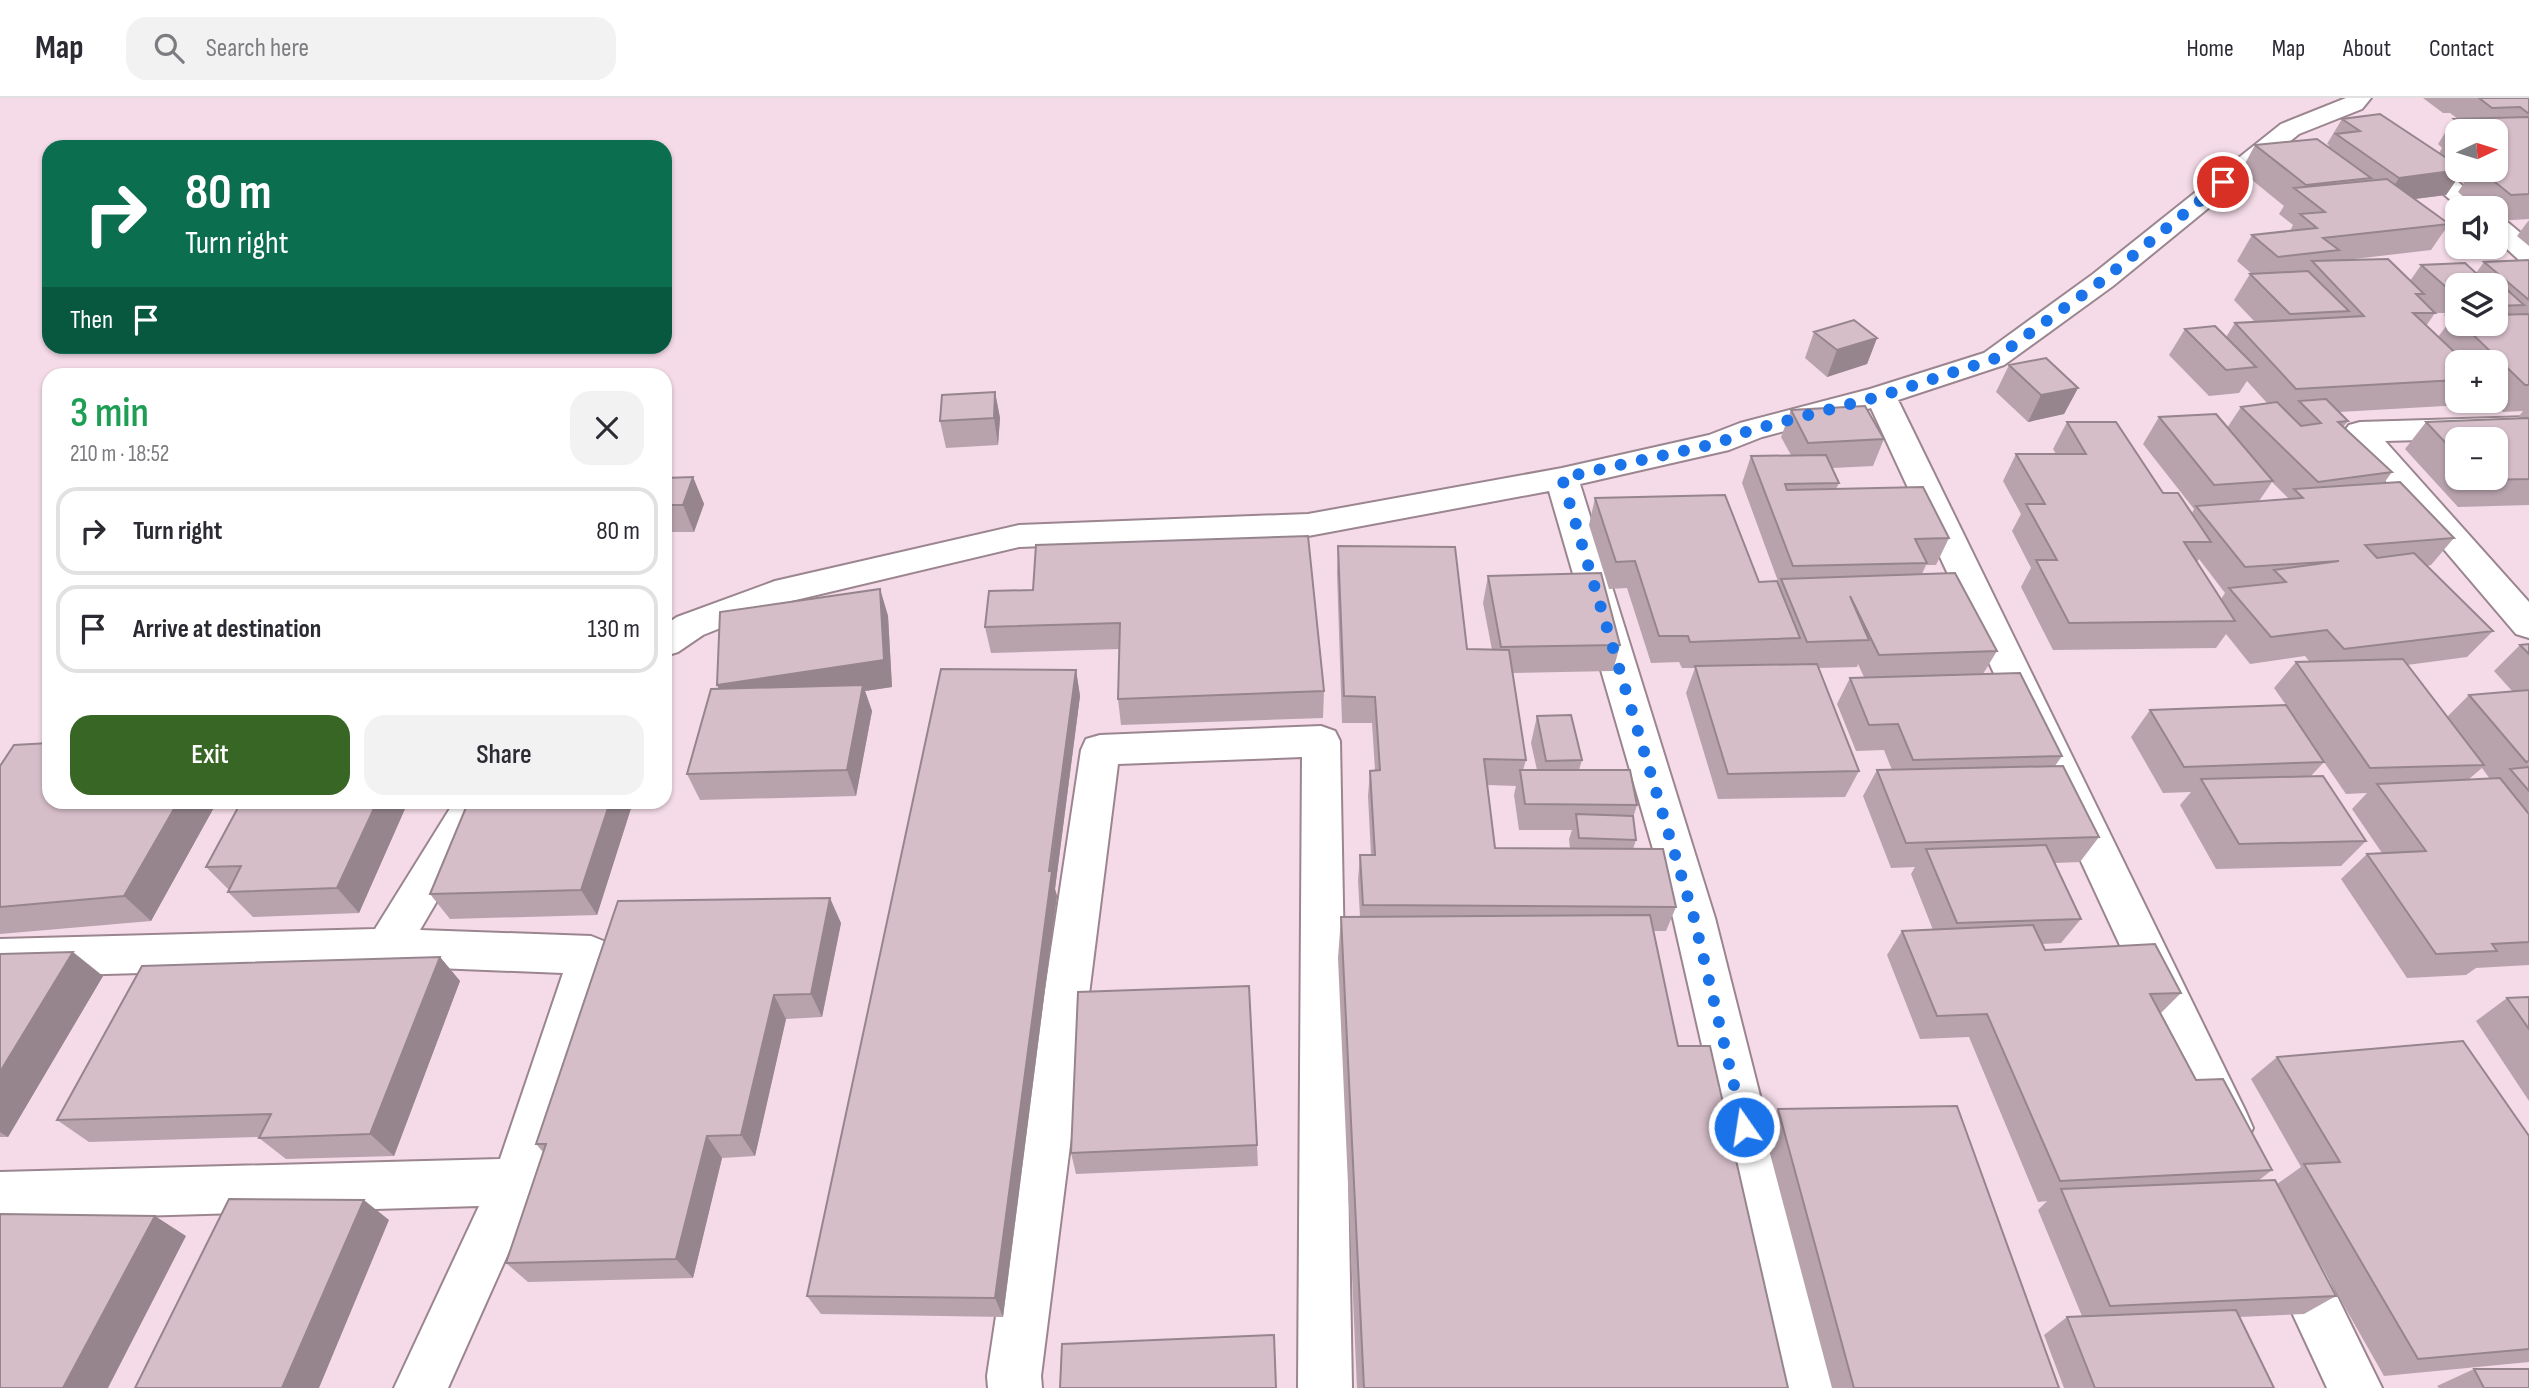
<!DOCTYPE html>
<html lang="en">
<head>
<meta charset="utf-8">
<style>
	:root { --surface:#fff; --page:#f2f2f3; --text:#2b2b33; --muted:#7c7c81; --line:#e1e1e2; --accent:#386625 }
	body { margin:0; font-family:"Sofia Sans Condensed",sans-serif; background:var(--page); color:var(--text); height:100vh; display:flex; flex-direction:column; font-size:26px; white-space:nowrap }
	* { box-sizing:border-box; margin:0 }
	p { font-size:23px; color:var(--muted) }
	.icon { flex:none; width:38px; height:38px; fill:none; stroke:currentColor; stroke-width:2; stroke-linecap:round; stroke-linejoin:round }
	.map { position:relative; flex:1; overflow:hidden }
	.sheet { position:absolute; left:42px; top:270px; width:630px; height:441px; display:flex; flex-direction:column; background:var(--surface); border-radius:21px; box-shadow:0 2px 5px #0004 }
	.sheet>* { flex:none }
	.hud { position:absolute; left:42px; top:42px; width:630px; height:214px; border-radius:21px; box-shadow:0 2px 5px #0004; background:#0b6e4f; color:#fff; overflow:hidden }
	.needle { width:46px; rotate:86deg }
	.controls { position:absolute; left:2445px; top:21px; display:grid; gap:14px }
	.controls a { display:grid; place-items:center; width:63px; height:63px; border-radius:14px; background:var(--surface); box-shadow:0 2px 5px #0004; font-size:35px }
	.pin { position:absolute; display:grid; place-items:center; width:60px; height:60px; color:#fff; margin:-30px; border:4px solid #fff; border-radius:50%; box-shadow:0 2px 7px #0007 }
	.me { position:absolute; width:77px; margin:-38px; rotate:347deg; stroke-linejoin:round; filter:drop-shadow(0 0 5px #0008) }
	.turn { display:flex; align-items:center; gap:24px; height:147px; padding:0 28px; font-size:32px }
	.turn .icon { width:91px; height:91px; stroke-width:2.5 }
	.turn b { display:block; font-size:49px; line-height:60px }
	.then { display:flex; align-items:center; height:66px; padding:0 28px; background:#0003; gap:14px; font-size:26px }
	.round { display:grid; place-items:center; flex:none; width:74px; height:74px; border-radius:21px; background:var(--page) }
	.overview { display:flex; align-items:center; justify-content:space-between; height:119px; padding:0 28px }
	h1 { font-size:42px; font-weight:600; line-height:52px; color:#1e9e55 }
	.action { display:flex; gap:14px; margin-top:auto; padding:14px 28px }
	.action a { flex:1; height:80px; border-radius:21px; background:var(--accent); color:#fff; font-size:28px; font-weight:600; line-height:80px; text-align:center }
	.action a+a { background:var(--page); color:var(--text) }
	ul { padding:0; list-style:none }
	li { display:flex; align-items:center; gap:21px; height:88px; margin:0 14px 10px; padding:0 14px; border:4px solid var(--line); border-radius:21px }
	li div { flex:1 }
	li b { display:block; font-size:26px }
	li em { font-style:normal }
	header { display:flex; align-items:center; gap:42px; box-sizing:border-box; height:98px; padding:0 35px; background:var(--surface); border-bottom:2px solid var(--line) }
	header strong { font-size:33px }
	nav { display:flex; gap:38px; margin-inline-start:auto; font-size:24px }
	.search { width:490px; height:63px; background:var(--page); display:flex; align-items:center; gap:18px; box-sizing:border-box; padding:0 24px; border-radius:21px; color:var(--muted); font-size:26px }
	.map>svg:first-child { display:block }
	.lines { fill:none; stroke-linecap:round; stroke-linejoin:round }
	.minor-casing { stroke:#9b858f; stroke-width:4 }
	.minor { fill:#fff; fill-rule:evenodd }
	.wall { fill:#b8a3ad; fill-rule:evenodd }
	.shaded-wall { fill:#96858d }
	.building { fill:#d6bec9; stroke:#96858d; stroke-width:2 }
	.route { stroke:#1a73e8; stroke-width:12; stroke-dasharray:0 21.6 }
</style>
</head>
<body>
<header>
<strong>Map</strong>
<div class="search"><svg class="icon" aria-label="search" viewBox="0 0 24 24"><circle cx="10" cy="10" r="6"/><path d="M15 15l6 6"/></svg>Search here</div>
<nav><a>Home</a><a>Map</a><a>About</a><a>Contact</a></nav>
</header>
<div class="map">
<svg width="2529" height="1290" viewBox="0 0 2529 1290">
	<rect width="100%" height="100%" fill="#f4dbe7"/>
	<g class="lines">
		<g class="minor-casing">
			<path id="minor" d="M 2346,0 L 2371,0 L 2362,11 L 2299,36 L 2113,188 L 2004,267 L 1898,302 L 2246,1014 L 2253,1030 L 2246,1046 L 2229,1052 L 2212,1046 L 1871,310 L 1762,339 L 1729,352 L 1580,386 L 1715,820 L 1834,1290 L 1780,1290 L 1673,820 L 1549,393 L 1308,438 L 1019,449 L 783,505 L 703,537 L 678,554 L 665,558 L 665,527 L 677,519 L 775,483 L 1019,427 L 1308,416 L 1562,370 L 1709,337 L 1740,325 L 1870,291 L 1984,255 L 2093,176 L 2281,26 Z
				M 2410,48 L 2419,50 L 2488,110 L 2460,110 L 2401,60 L 2398,55 L 2401,50 Z
				M 2496,120 L 2505,122 L 2529,142 L 2529,164 L 2519,162 L 2496,141 Z
				M 2529,319 L 2529,339 L 2385,343 L 2529,504 L 2529,540 L 2516,536 L 2344,334 L 2349,327 L 2360,324 Z
				M 1321,628 L 1335,633 L 1340,643 L 1352,1290 L 1298,1290 L 1302,659 L 1118,666 L 1041,1278 L 1042,1290 L 988,1290 L 987,1278 L 1081,652 L 1086,641 L 1100,637 Z
				M 454,704 L 495,704 L 420,832 L 591,838 L 606,844 L 613,857 L 540,1084 L 448,1290 L 394,1290 L 479,1108 L 0,1122 L 0,1074 L 500,1061 L 563,875 L 387,868 L 0,879 L 0,841 L 375,831 Z
				M 2293,1138 L 2311,1145 L 2382,1290 L 2327,1290 L 2268,1163 L 2275,1145 Z"/>
		</g>
		<use href="#minor" class="minor"/>
	</g>
	<path class="wall" d="M 2423,0 L 2529,0 L 2529,121 L 2496,123 L 2496,110 L 2477,110 L 2458,94 L 2464,85 L 2458,80 L 2446,97 L 2414,101 L 2449,126 L 2431,152 L 2337,163 L 2410,183 L 2421,167 L 2476,175 L 2484,164 L 2529,162 L 2529,407 L 2458,409 L 2405,351 L 2426,324 L 2517,321 L 2523,313 L 2503,314 L 2492,303 L 2496,303 L 2496,264 L 2457,264 L 2457,303 L 2465,303 L 2462,307 L 2339,314 L 2348,323 L 2343,329 L 2392,374 L 2384,385 L 2454,440 L 2431,467 L 2427,468 L 2493,533 L 2467,559 L 2407,567 L 2447,619 L 2469,597 L 2513,594 L 2494,573 L 2520,547 L 2529,546 L 2529,867 L 2476,870 L 2466,877 L 2407,880 L 2341,781 L 2367,756 L 2382,755 L 2352,711 L 2367,695 L 2346,696 L 2324,664 L 2311,678 L 2366,743 L 2341,768 L 2216,771 L 2180,707 L 2191,694 L 2163,695 L 2131,639 L 2150,612 L 2286,607 L 2274,590 L 2296,564 L 2309,563 L 2305,558 L 2250,566 L 2226,536 L 2216,550 L 2053,552 L 2021,489 L 2031,470 L 2012,433 L 2021,416 L 2003,383 L 2016,356 L 2056,356 L 2053,351 L 2067,324 L 2192,415 L 2194,411 L 2143,346 L 2159,319 L 2227,330 L 2241,309 L 2267,305 L 2247,283 L 2239,295 L 2209,298 L 2169,257 L 2185,231 L 2226,239 L 2235,225 L 2255,224 L 2234,202 L 2250,176 L 2252,176 L 2237,163 L 2252,137 L 2290,133 L 2293,127 L 2279,116 L 2284,108 L 2241,73 L 2255,47 L 2328,49 L 2329,47 L 2327,46 L 2342,21 L 2439,55 L 2442,50 L 2438,46 L 2454,21 L 2458,21 L 2450,15 L 2443,15 ZM 2457,33 L 2496,33 L 2496,72 L 2457,72 ZM 2457,187 L 2496,187 L 2496,226 L 2457,226 ZM 2435,215 L 2446,215 L 2444,217 L 2450,223 L 2438,239 L 2426,228 ZM 2457,341 L 2496,380 L 2457,380 ZM 2272,384 L 2288,400 L 2287,401 L 2259,403 ZM 2199,461 L 2225,495 L 2221,501 L 2197,464 ZM 2482,670 L 2490,681 L 2469,681 Z
		M 2529,122 L 2529,148 L 2517,138 Z
		M 1814,234 L 1877,240 L 1867,266 L 1827,279 L 1805,260 Z
		M 2009,267 L 2078,290 L 2064,316 L 2028,324 L 1996,294 Z
		M 995,294 L 1000,320 L 998,347 L 946,350 L 940,323 Z
		M 1791,312 L 1884,341 L 1873,368 L 1832,370 L 1839,385 L 1836,391 L 1949,440 L 1936,467 L 1926,467 L 1922,476 L 1997,553 L 1983,576 L 2062,658 L 2055,668 L 2099,739 L 2080,764 L 2055,765 L 2081,821 L 2061,845 L 2042,846 L 2045,852 L 2181,895 L 2161,915 L 2196,982 L 2272,1072 L 2258,1083 L 2277,1086 L 2301,1069 L 2251,981 L 2277,959 L 2529,1038 L 2529,1264 L 2384,1278 L 2297,1125 L 2336,1198 L 2304,1216 L 2239,1219 L 2274,1290 L 2064,1290 L 2044,1237 L 2067,1219 L 2082,1218 L 2038,1112 L 2047,1103 L 2038,1104 L 1969,939 L 1920,941 L 1887,857 L 1902,833 L 1933,832 L 1911,776 L 1915,769 L 1891,770 L 1863,698 L 1877,672 L 1892,672 L 1884,652 L 1856,653 L 1837,606 L 1850,580 L 1864,579 L 1858,566 L 1857,569 L 1819,570 L 1859,673 L 1845,699 L 1718,701 L 1686,595 L 1695,570 L 1682,570 L 1679,564 L 1651,565 L 1627,490 L 1609,491 L 1589,427 L 1595,400 L 1759,484 L 1779,486 L 1742,385 L 1751,358 L 1791,357 L 1781,339 Z
		M 693,379 L 704,406 L 694,434 L 665,434 L 665,380 Z
		M 1338,448 L 1467,551 L 1492,552 L 1483,505 L 1488,478 L 1620,547 L 1613,573 L 1513,575 L 1526,662 L 1523,672 L 1537,672 L 1531,645 L 1537,618 L 1582,662 L 1579,672 L 1637,707 L 1633,720 L 1636,742 L 1633,751 L 1676,809 L 1666,833 L 1653,833 L 1678,948 L 1788,1290 L 1357,1290 L 1338,860 L 1341,819 L 1360,819 L 1358,782 L 1360,757 L 1371,757 L 1368,698 L 1370,673 L 1375,672 L 1372,625 L 1342,625 L 1337,475 ZM 1487,687 L 1516,688 L 1514,697 L 1519,732 L 1572,732 L 1569,741 L 1570,751 L 1495,750 Z
		M 880,491 L 888,518 L 892,589 L 865,593 L 872,613 L 856,698 L 700,702 L 687,676 Z
		M 1033,492 L 1324,593 L 1323,620 L 1121,627 L 1118,601 L 1119,551 L 991,555 L 985,529 Z
		M 1076,572 L 1080,598 L 1055,791 L 1057,798 L 1003,1219 L 821,1216 L 807,1198 Z
		M 0,668 L 49,704 L 217,704 L 151,823 L 0,836 Z
		M 408,704 L 359,815 L 253,819 L 228,794 L 229,792 L 206,769 Z
		M 633,704 L 597,817 L 450,821 L 430,796 L 516,706 Z
		M 841,825 L 822,919 L 786,921 L 755,1058 L 722,1060 L 693,1180 L 528,1184 L 506,1165 L 543,1054 L 536,1046 Z
		M 0,856 L 103,878 L 8,1039 L 0,1039 Z
		M 440,859 L 460,883 L 394,1058 L 286,1061 L 259,1040 L 260,1039 L 89,1044 L 57,1022 Z
		M 2529,899 L 2529,1003 L 2476,923 L 2507,900 Z
		M 1778,1011 L 2059,1290 L 1832,1290 L 1764,1033 Z
		M 1257,1047 L 1258,1068 L 1076,1076 L 1071,1055 Z
		M 2474,1271 L 2529,1290 L 2439,1290 L 2437,1288 Z"/>
	<path class="shaded-wall" d="M 2463,72 L 2446,97 L 2383,105 L 2399,80 Z
		M 1877,240 L 1867,266 L 1827,279 L 1837,252 Z
		M 2078,290 L 2064,316 L 2028,324 L 2041,297 Z
		M 995,294 L 1000,320 L 998,347 L 994,320 Z
		M 693,379 L 704,406 L 694,434 L 683,407 Z
		M 880,491 L 888,518 L 892,589 L 865,593 L 872,613 L 856,698 L 847,672 L 728,613 L 717,587 Z
		M 1076,572 L 1080,598 L 1055,791 L 1057,798 L 1003,1219 L 995,1200 Z
		M 178,704 L 217,704 L 151,823 L 124,798 Z
		M 377,704 L 408,704 L 359,815 L 337,790 Z
		M 610,704 L 633,704 L 597,817 L 581,792 Z
		M 830,800 L 841,825 L 822,919 L 811,896 Z
		M 73,854 L 103,878 L 8,1039 L 0,1034 L 0,974 Z
		M 440,859 L 460,883 L 394,1058 L 370,1036 Z
		M 774,897 L 786,921 L 755,1058 L 741,1037 Z
		M 707,1038 L 722,1060 L 693,1180 L 676,1161 Z
		M 364,1102 L 389,1122 L 319,1290 L 282,1290 Z
		M 155,1118 L 186,1138 L 108,1290 L 63,1290 Z"/>
	<path class="building" d="M 2479,0 L 2529,0 L 2529,16 L 2520,9 L 2492,10 Z
		M 2380,16 L 2457,67 L 2457,72 L 2459,72 L 2399,80 L 2336,36 L 2360,33 L 2342,21 Z
		M 2529,19 L 2529,96 L 2511,97 L 2480,72 L 2496,72 L 2496,33 L 2470,33 L 2454,21 Z
		M 2317,41 L 2371,80 L 2306,87 L 2255,47 Z
		M 2387,81 L 2449,126 L 2323,140 L 2339,152 L 2278,159 L 2252,137 L 2317,130 L 2300,116 L 2325,114 L 2294,90 Z
		M 2388,161 L 2424,196 L 2416,196 L 2435,215 L 2413,215 L 2465,264 L 2457,264 L 2457,282 L 2296,291 L 2235,225 L 2364,218 L 2312,163 Z
		M 2529,162 L 2529,202 L 2484,164 Z
		M 2465,165 L 2489,187 L 2457,187 L 2457,189 L 2446,189 L 2421,167 Z
		M 2308,173 L 2349,213 L 2290,216 L 2250,176 Z
		M 2504,189 L 2524,207 L 2496,208 L 2496,190 Z
		M 2529,216 L 2529,287 L 2525,287 L 2462,226 L 2496,226 L 2496,217 Z
		M 1854,222 L 1877,240 L 1837,252 L 1814,234 Z
		M 2215,228 L 2256,269 L 2226,272 L 2185,231 Z
		M 2046,260 L 2078,290 L 2041,297 L 2009,267 Z
		M 995,294 L 994,320 L 940,323 L 942,297 Z
		M 2326,301 L 2348,323 L 2338,324 L 2392,374 L 2318,384 L 2241,309 L 2277,304 L 2301,328 L 2321,325 L 2299,303 Z
		M 1865,308 L 1884,341 L 1808,345 L 1791,312 Z
		M 2216,316 L 2273,383 L 2214,387 L 2159,319 Z
		M 2529,320 L 2529,381 L 2481,382 L 2478,380 L 2496,380 L 2496,341 L 2457,341 L 2457,357 L 2426,324 Z
		M 2067,324 L 2116,324 L 2163,395 L 2178,395 L 2211,444 L 2184,444 L 2235,523 L 2069,525 L 2036,462 L 2057,462 L 2026,406 L 2045,406 L 2016,356 L 2086,356 Z
		M 1826,357 L 1839,385 L 1785,386 L 1787,392 L 1923,389 L 1949,440 L 1915,441 L 1927,465 L 1793,468 L 1751,358 Z
		M 693,379 L 683,407 L 665,407 L 665,380 Z
		M 2400,384 L 2454,440 L 2365,447 L 2377,460 L 2414,455 L 2493,533 L 2344,551 L 2327,532 L 2271,539 L 2229,490 L 2286,484 L 2274,472 L 2339,463 L 2245,469 L 2196,408 L 2303,400 L 2294,391 Z
		M 1725,397 L 1759,484 L 1777,483 L 1800,540 L 1690,544 L 1688,538 L 1659,538 L 1635,463 L 1616,464 L 1595,400 Z
		M 1308,438 L 1324,593 L 1118,601 L 1120,525 L 985,529 L 989,493 L 1033,492 L 1036,447 Z
		M 1338,448 L 1455,449 L 1467,551 L 1509,552 L 1526,662 L 1484,661 L 1495,750 L 1663,751 L 1676,809 L 1363,807 L 1360,757 L 1375,757 L 1370,673 L 1380,672 L 1375,599 L 1344,598 Z
		M 1601,475 L 1620,547 L 1501,549 L 1488,478 Z
		M 1955,475 L 1997,553 L 1879,557 L 1850,498 L 1869,542 L 1807,544 L 1781,481 Z
		M 880,491 L 884,562 L 717,587 L 720,514 Z
		M 2529,546 L 2529,556 L 2520,547 Z
		M 2403,561 L 2484,667 L 2370,670 L 2296,564 Z
		M 1817,566 L 1859,673 L 1728,676 L 1695,568 Z
		M 941,571 L 1076,572 L 1049,773 L 1052,773 L 995,1200 L 807,1198 Z
		M 2020,575 L 2062,658 L 1913,662 L 1898,626 L 1869,627 L 1850,580 Z
		M 863,587 L 847,672 L 687,676 L 711,591 Z
		M 2529,592 L 2529,663 L 2526,664 L 2469,597 Z
		M 2286,607 L 2324,664 L 2184,669 L 2150,612 Z
		M 1571,617 L 1582,662 L 1546,663 L 1537,618 Z
		M 49,645 L 49,704 L 178,704 L 124,798 L 0,809 L 0,668 L 14,647 Z
		M 2063,668 L 2099,739 L 1906,745 L 1877,672 Z
		M 2529,669 L 2529,693 L 2510,671 Z
		M 1520,672 L 1630,672 L 1637,707 L 1525,706 Z
		M 2323,678 L 2366,743 L 2239,746 L 2201,681 Z
		M 2500,680 L 2529,716 L 2529,844 L 2492,846 L 2497,853 L 2436,856 L 2367,756 L 2426,753 L 2377,686 Z
		M 241,704 L 377,704 L 337,790 L 228,794 L 241,768 L 206,769 Z
		M 517,704 L 610,704 L 581,792 L 430,796 L 467,707 L 516,706 Z
		M 1576,716 L 1633,718 L 1636,742 L 1579,740 Z
		M 2046,747 L 2081,821 L 1957,825 L 1926,751 Z
		M 830,800 L 811,896 L 774,897 L 741,1037 L 707,1038 L 676,1161 L 506,1165 L 546,1046 L 536,1046 L 618,803 Z
		M 1650,817 L 1678,948 L 1710,948 L 1788,1290 L 1364,1290 L 1341,819 Z
		M 2033,827 L 2045,852 L 2155,846 L 2181,895 L 2150,896 L 2196,982 L 2223,981 L 2272,1072 L 2060,1083 L 1987,916 L 1937,918 L 1902,833 Z
		M 73,854 L 0,974 L 0,856 Z
		M 440,859 L 370,1036 L 259,1040 L 271,1016 L 57,1022 L 142,868 Z
		M 1249,888 L 1257,1047 L 1071,1055 L 1078,894 Z
		M 2529,899 L 2529,931 L 2507,900 Z
		M 2463,943 L 2529,1038 L 2529,1251 L 2418,1261 L 2304,1066 L 2340,1064 L 2277,959 Z
		M 1957,1008 L 2059,1290 L 1854,1290 L 1778,1011 Z
		M 2275,1082 L 2336,1198 L 2110,1208 L 2061,1091 Z
		M 229,1101 L 364,1102 L 282,1290 L 135,1290 Z
		M 0,1116 L 155,1118 L 63,1290 L 0,1290 Z
		M 2236,1212 L 2274,1290 L 2095,1290 L 2067,1219 Z
		M 1274,1237 L 1276,1290 L 1060,1290 L 1062,1246 Z
		M 2474,1271 L 2529,1271 L 2529,1290 L 2484,1290 Z"/>
	<g class="lines">
		<path class="route" d="M 1744,1029 L 1694,820 L 1562,380 L 1718,345 L 1751,332 L 1881,298 L 1994,261 L 2103,182 L 2223,84"/>
	</g>
</svg>
<div class="controls">
<a><svg class="needle" viewBox="-14 -14 28 28"><path d="M0-13l5 13h-10z" fill="#e53935"/><path d="M0 13l5-13h-10z" fill="#7c7c81"/></svg></a>
<a><svg class="icon" aria-label="sound" viewBox="0 0 24 24"><path d="M4 9h4l5-4v14l-5-4H4zM17 9q2 3 0 6"/></svg></a>
<a><svg class="icon" aria-label="layers" viewBox="0 0 24 24"><path d="M12 4l9 5-9 5-9-5zM3 14l9 5 9-5"/></svg></a>
<a>+</a>
<a>−</a>
</div>
<div class="pin" style="left:2223px;top:84px;background:#d93025"><svg class="icon" aria-label="arrive" viewBox="0 0 24 24"><path d="M6 21V4h12l-3 4 3 4H6"/></svg></div>
<svg class="me" style="left:1744px;top:1029px" viewBox="-20 -20 40 40"><circle r="17" fill="#1a73e8" stroke="#fff" stroke-width="3"/><path d="M0-11L8 9 0 5-8 9z" fill="#fff"/></svg>
<div class="hud">
<div class="turn"><svg class="icon" aria-label="right" viewBox="0 0 24 24"><path d="M7 20v-9h11M14 6l5 5-5 5"/></svg><div><b>80 m</b>Turn right</div></div>
<div class="then">Then<svg class="icon" aria-label="arrive" viewBox="0 0 24 24"><path d="M6 21V4h12l-3 4 3 4H6"/></svg></div>
</div>
<section class="sheet">
<div class="overview"><div><h1>3 min</h1><p>210 m · 18:52</p></div><a class="round"><svg class="icon" aria-label="close" viewBox="0 0 24 24"><path d="M6 6l12 12M18 6L6 18"/></svg></a></div>
<ul>
<li><svg class="icon" aria-label="right" viewBox="0 0 24 24"><path d="M7 20v-9h11M14 6l5 5-5 5"/></svg><div><b>Turn right</b></div><em>80 m</em></li>
<li><svg class="icon" aria-label="arrive" viewBox="0 0 24 24"><path d="M6 21V4h12l-3 4 3 4H6"/></svg><div><b>Arrive at destination</b></div><em>130 m</em></li>
</ul>
<div class="action"><a>Exit</a><a>Share</a></div>
</section>
</div>
</body>
</html>
